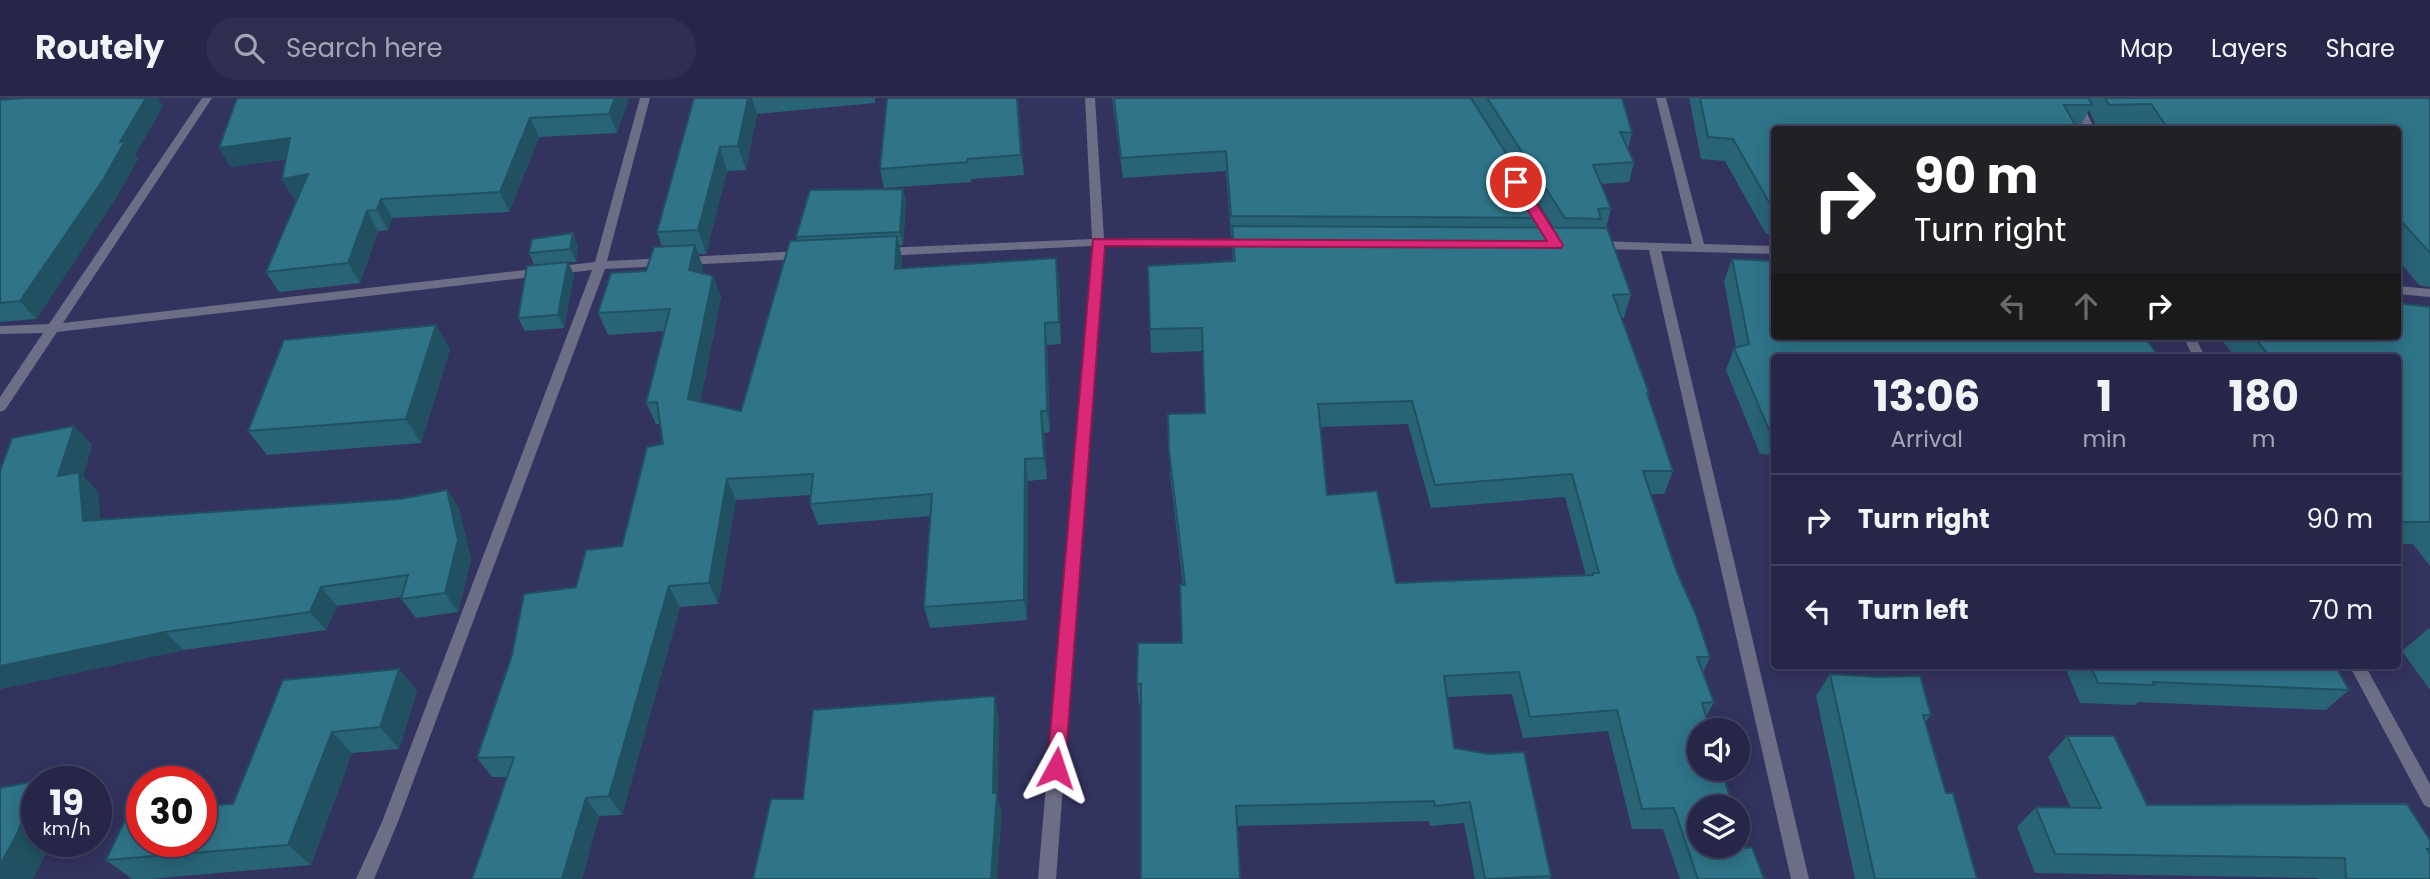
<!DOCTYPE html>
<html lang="en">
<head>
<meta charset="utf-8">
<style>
	:root { --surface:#262648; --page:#2e2e4f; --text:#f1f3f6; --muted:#a4a5b4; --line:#424360 }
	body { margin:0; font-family:Poppins,sans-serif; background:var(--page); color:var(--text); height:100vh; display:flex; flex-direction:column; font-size:26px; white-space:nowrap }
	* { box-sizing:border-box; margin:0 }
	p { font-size:23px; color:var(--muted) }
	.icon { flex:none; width:38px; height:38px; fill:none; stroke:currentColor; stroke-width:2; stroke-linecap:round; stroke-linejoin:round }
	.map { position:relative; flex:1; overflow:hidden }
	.side { position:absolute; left:1771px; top:256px; width:630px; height:315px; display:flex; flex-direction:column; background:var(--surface); border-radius:7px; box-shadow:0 4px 18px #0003,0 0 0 2px var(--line) }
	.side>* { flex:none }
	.banner { position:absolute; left:1771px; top:28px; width:630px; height:214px; border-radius:7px; box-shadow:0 4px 18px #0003,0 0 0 2px var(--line); background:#202124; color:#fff; overflow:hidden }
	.controls { position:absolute; left:1687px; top:620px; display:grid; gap:14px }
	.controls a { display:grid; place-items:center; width:63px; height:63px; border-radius:50%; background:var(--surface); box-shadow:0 4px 18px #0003,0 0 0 2px var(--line); font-size:35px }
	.speed { position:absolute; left:21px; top:668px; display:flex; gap:14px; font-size:35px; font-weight:700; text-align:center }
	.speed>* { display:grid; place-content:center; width:91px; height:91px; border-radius:50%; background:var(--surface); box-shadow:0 4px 18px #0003,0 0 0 2px var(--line); line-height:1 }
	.speed small { font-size:18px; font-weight:400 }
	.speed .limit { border:10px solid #d22; background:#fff; color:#111 }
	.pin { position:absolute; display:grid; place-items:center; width:60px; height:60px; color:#fff; margin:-30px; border:4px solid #fff; border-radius:50%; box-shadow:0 2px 7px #0007 }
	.me { position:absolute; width:77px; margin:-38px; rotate:5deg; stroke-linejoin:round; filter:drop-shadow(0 0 5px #0008) }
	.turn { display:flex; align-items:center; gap:24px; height:147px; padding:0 28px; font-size:32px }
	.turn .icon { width:91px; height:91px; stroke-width:2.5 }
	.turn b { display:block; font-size:49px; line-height:60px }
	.lanes { display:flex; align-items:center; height:66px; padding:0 28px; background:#0003; justify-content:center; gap:35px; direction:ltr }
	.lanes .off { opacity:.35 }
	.eta { display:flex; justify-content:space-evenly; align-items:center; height:119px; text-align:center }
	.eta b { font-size:42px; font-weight:700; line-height:49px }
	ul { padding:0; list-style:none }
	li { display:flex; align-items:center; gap:21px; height:91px; padding:0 28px; border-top:2px solid var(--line) }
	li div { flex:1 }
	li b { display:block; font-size:26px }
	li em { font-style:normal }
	header { display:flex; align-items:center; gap:42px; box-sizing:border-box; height:98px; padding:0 35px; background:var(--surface); border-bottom:2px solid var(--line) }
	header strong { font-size:33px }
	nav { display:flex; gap:38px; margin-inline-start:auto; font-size:24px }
	.search { width:490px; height:63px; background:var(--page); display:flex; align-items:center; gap:18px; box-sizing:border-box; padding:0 24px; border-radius:38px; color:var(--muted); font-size:26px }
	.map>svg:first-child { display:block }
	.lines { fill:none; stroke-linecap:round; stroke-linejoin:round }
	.street { fill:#6c6e86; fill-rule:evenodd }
	.wall { fill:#286476; fill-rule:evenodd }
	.shaded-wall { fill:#215160 }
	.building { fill:#2f7489; stroke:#215160; stroke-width:2; fill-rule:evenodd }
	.route { fill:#db2777; stroke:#8e194d; stroke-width:2 }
</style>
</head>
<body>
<header>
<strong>Routely</strong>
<div class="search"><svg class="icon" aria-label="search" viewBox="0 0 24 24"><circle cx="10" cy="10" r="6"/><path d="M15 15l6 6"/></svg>Search here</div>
<nav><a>Map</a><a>Layers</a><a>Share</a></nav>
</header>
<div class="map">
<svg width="2430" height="781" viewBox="0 0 2430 781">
	<rect width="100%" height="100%" fill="#333360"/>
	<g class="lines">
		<path class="street" d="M 202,0 L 212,0 L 63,225 L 595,164 L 640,0 L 650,0 L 607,163 L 803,153 L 809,157 L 803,161 L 605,171 L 398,724 L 374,781 L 356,781 L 382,724 L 592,172 L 57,234 L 5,312 L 0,314 L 0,299 L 43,235 L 0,236 L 0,228 L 49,226 Z
			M 1085,0 L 1095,0 L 1104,140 L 1251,141 L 1257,145 L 1251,149 L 1104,148 L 1056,781 L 1038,781 L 1092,148 L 883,158 L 877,154 L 883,150 L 1092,141 Z
			M 1656,0 L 1666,0 L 1704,146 L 1774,148 L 1774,156 L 1661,153 L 1809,781 L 1791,781 L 1649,152 L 1597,151 L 1591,147 L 1597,143 L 1692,146 Z
			M 2070,0 L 2080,0 L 2095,32 L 2084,32 Z
			M 2398,188 L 2430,191 L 2430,199 L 2398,196 Z
			M 2183,238 L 2195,238 L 2205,259 L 2193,259 Z
			M 2349,567 L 2365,567 L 2430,686 L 2430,710 L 2424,707 Z"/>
	</g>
	<path class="wall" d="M 24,0 L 159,0 L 158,1 L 163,8 L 135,57 L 138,61 L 116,100 L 36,221 L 0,224 L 0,2 Z
		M 629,0 L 617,35 L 539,39 L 509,114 L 392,120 L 388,132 L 378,133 L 360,185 L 279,194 L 266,174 L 298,100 L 294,101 L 282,81 L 286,61 L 231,69 L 219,50 Z
		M 694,0 L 875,0 L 875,5 L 757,16 L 746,72 L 727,73 L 706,156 L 698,156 L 703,169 L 702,175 L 713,178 L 721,199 L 700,304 L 741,313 L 798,143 L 796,139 L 903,91 L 906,104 L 903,147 L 899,147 L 902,160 L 901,170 L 1059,181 L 1061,246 L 1047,247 L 1050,334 L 1044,335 L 1047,381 L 1028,383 L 1027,522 L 930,530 L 924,509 L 931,418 L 818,427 L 810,406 L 811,397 L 736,402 L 718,506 L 680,509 L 622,717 L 599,718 L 582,781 L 472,781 L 507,679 L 492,679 L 477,660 L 576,489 L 622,448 L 663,346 L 660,326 L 656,326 L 646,305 L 664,233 L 608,237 L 598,215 L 646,173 L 662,149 L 657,134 Z
		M 1018,0 L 1024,77 L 971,81 L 971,84 L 884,90 L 880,71 Z
		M 1112,0 L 1471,0 L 1547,120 L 1545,130 L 1554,130 L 1471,0 L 1622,0 L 1632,35 L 1628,51 L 1634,64 L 1629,84 L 1601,86 L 1611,110 L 1606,130 L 1631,196 L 1624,220 L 1622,220 L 1649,295 L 1648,298 L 1673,373 L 1664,396 L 1650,396 L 1676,472 L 1710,559 L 1703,574 L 1714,604 L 1706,619 L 1745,750 L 1764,781 L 1680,781 L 1663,731 L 1632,731 L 1608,633 L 1523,640 L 1512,596 L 1447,599 L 1454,650 L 1551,778 L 1550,781 L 1475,781 L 1464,725 L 1430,728 L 1429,723 L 1237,728 L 1141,607 L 1139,607 L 1137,586 L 1182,545 L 1183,487 L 1170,376 L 1168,316 L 1205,315 L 1202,253 L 1151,255 L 1150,231 L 1233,163 L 1232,138 L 1231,138 L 1226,73 L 1123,80 ZM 1408,326 L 1431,410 L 1565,399 L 1586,478 L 1396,485 L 1327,397 L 1320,329 Z
		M 1689,0 L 2428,0 L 2430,2 L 2430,189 L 2419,187 L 2398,162 L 2398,32 L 2141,32 L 2138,28 L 2096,28 L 2089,12 L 2080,29 L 1774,32 L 1774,135 L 1766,136 L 1725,63 L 1701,61 L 1690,4 Z
		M 578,148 L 576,164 L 568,164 L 574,177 L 564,230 L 525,233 L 518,220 L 535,168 L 529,155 Z
		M 1732,161 L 1774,238 L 1935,241 L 1774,259 L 1774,357 L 1760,356 L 1726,272 L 1734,250 L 1736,249 L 1724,183 Z
		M 2430,209 L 2430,468 L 2413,446 L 2398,446 L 2398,259 L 2235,259 L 2219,238 L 2398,238 Z
		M 450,251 L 421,345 L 267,357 L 248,333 Z
		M 74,328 L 92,347 L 83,378 L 98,394 L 100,422 L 400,401 L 447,392 L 459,411 L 471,461 L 458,514 L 416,520 L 401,501 L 402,499 L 337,508 L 326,532 L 184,552 L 0,591 Z
		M 2428,531 L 2430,531 L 2430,592 L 2402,553 Z
		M 2064,567 L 2335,567 L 2349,592 L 2326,612 L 2138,604 L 2135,607 L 2080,605 Z
		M 399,571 L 417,593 L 399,651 L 352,655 L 311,767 L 149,781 L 132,781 L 106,762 L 233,706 Z
		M 1830,576 L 1878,579 L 1931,617 L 1925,624 L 1946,695 L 1977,781 L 1855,781 L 1816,598 Z
		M 2067,638 L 2147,707 L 2430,742 L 2430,781 L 2318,781 L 2318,780 L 2035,775 L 2017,729 L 2036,709 L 2071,710 L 2048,659 Z"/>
	<path class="shaded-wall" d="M 146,0 L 159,0 L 158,1 L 163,8 L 135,57 L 138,61 L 116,100 L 36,221 L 20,203 L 120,44 Z
		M 615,0 L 629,0 L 617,35 L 609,16 Z
		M 748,0 L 752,0 L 757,16 L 746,72 L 738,48 Z
		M 1017,0 L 1018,0 L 1024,77 L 1021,57 Z
		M 530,20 L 539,39 L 509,114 L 500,94 Z
		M 290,40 L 302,59 L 231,69 L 219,50 Z
		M 720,49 L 727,73 L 706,156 L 698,132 Z
		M 308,76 L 319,96 L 294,101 L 282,81 Z
		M 903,91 L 906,104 L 903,147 L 900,134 Z
		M 381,101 L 392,120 L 388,132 L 377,112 Z
		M 367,113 L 378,133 L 360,185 L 348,165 Z
		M 573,135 L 578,148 L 576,164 L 570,151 Z
		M 897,138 L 902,160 L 900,192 L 895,171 Z
		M 695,147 L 703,169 L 697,194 L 689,172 Z
		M 1056,160 L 1059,181 L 1061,246 L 1059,224 Z
		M 568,164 L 574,177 L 564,230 L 558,217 Z
		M 713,178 L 721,199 L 696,322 L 688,301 Z
		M 1045,225 L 1047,247 L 1050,334 L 1047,313 Z
		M 436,227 L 450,251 L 421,345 L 406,321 Z
		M 1041,313 L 1044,335 L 1047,381 L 1044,360 Z
		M 74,328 L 92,347 L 83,378 L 98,394 L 102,443 L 83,423 L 58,378 Z
		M 1025,361 L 1028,383 L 1027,522 L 1024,502 Z
		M 727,381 L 736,402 L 718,506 L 709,485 Z
		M 447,392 L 459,411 L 471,461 L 458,514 L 445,495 Z
		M 669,488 L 680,509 L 622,717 L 609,698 Z
		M 321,489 L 337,508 L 326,532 L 310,514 Z
		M 165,534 L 184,552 L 0,591 L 0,568 Z
		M 399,571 L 417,593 L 399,651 L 380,629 Z
		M 995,598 L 999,620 L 998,701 L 1002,715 L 997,781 L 990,781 Z
		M 332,634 L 352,655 L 311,767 L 288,747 Z
		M 36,683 L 38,684 L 37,684 L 37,744 L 50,744 L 46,756 L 33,781 L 0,781 L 0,767 Z
		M 586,700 L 599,718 L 582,781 L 562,781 Z"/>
	<path class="building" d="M 24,0 L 146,0 L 120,44 L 125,43 L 103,82 L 20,203 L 0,205 L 0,2 Z
		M 237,0 L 615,0 L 609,16 L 530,20 L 500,94 L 381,101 L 377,112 L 367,113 L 348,165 L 266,174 L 308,76 L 282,81 L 290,40 L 219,50 Z
		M 694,0 L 748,0 L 738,48 L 720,49 L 698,132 L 657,134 Z
		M 887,0 L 1017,0 L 1021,57 L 968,61 L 967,64 L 880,71 Z
		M 1114,0 L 1471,0 L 1547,120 L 1231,118 L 1226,53 L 1121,60 Z
		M 1487,0 L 1622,0 L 1632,35 L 1620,34 L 1634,64 L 1593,67 L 1611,110 L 1598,111 L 1601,121 L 1565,120 Z
		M 1700,0 L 2089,0 L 2092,7 L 2064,7 L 2078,32 L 1774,32 L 1774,113 L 1733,41 L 1708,39 Z
		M 2105,0 L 2428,0 L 2430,2 L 2430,155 L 2402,124 L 2398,124 L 2398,32 L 2169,32 L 2151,6 L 2109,7 Z
		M 903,91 L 900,134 L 796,139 L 810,92 Z
		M 1232,128 L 1607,130 L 1631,196 L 1613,197 L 1649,295 L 1647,295 L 1673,373 L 1643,373 L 1676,472 L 1696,517 L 1710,559 L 1697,559 L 1714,604 L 1702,605 L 1710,632 L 1699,632 L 1699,670 L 1721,670 L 1733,709 L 1699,709 L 1699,747 L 1738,747 L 1738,726 L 1745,750 L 1752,749 L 1764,781 L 1698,781 L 1674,710 L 1642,711 L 1617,612 L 1530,619 L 1519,574 L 1444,578 L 1454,650 L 1488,656 L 1524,654 L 1551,778 L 1485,781 L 1470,704 L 1435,708 L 1434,703 L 1236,708 L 1240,781 L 1141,781 L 1141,586 L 1137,586 L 1138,545 L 1182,545 L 1180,487 L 1185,487 L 1169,353 L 1168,316 L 1205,315 L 1202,230 L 1150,231 L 1148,168 L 1235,163 ZM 1412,303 L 1435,387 L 1572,376 L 1599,475 L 1593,475 L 1593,477 L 1396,485 L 1377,393 L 1327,397 L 1318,306 Z
		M 573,135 L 570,151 L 529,155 L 532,141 Z
		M 897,138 L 895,171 L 1056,160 L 1059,224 L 1045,225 L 1047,313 L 1041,313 L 1044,360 L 1025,361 L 1024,502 L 924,509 L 932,396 L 810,406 L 813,376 L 727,381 L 709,485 L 669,488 L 609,698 L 586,700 L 562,781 L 472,781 L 514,659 L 477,660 L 512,557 L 524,496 L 576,489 L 586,452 L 622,448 L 647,349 L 663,346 L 657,304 L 646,305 L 670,211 L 598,215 L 611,175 L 646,173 L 654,149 L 695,147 L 689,172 L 713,178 L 688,301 L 741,313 L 790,143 Z
		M 1732,161 L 1774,163 L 1774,238 L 1933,238 L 1935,241 L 2070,238 L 2144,238 L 2159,259 L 1774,259 L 1774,334 L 1770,334 L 1734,250 L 1749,246 Z
		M 568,164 L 558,217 L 518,220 L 527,168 Z
		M 2398,205 L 2430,209 L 2430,424 L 2398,424 L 2398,259 L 2270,259 L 2253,238 L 2398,238 Z
		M 436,227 L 406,321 L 248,333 L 284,242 Z
		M 74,328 L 58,378 L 79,374 L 83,423 L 400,401 L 447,392 L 458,442 L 445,495 L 401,501 L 408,477 L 321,489 L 310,514 L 165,534 L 0,568 L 0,373 L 12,340 Z
		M 2090,567 L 2335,567 L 2349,592 L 2153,584 L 2154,587 L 2098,585 Z
		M 399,571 L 380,629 L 332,634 L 288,747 L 106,762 L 129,714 L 142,713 L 142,744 L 201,744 L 201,708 L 233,706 L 283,582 Z
		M 1830,576 L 1878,579 L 1920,578 L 1931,617 L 1923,617 L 1946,695 L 1953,695 L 1977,781 L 1875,781 Z
		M 995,598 L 993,695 L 997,695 L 991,781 L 753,781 L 771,701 L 803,701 L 813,612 Z
		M 2067,638 L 2114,638 L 2147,707 L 2407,706 L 2430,742 L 2430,751 L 2427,751 L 2430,756 L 2430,781 L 2346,781 L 2345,760 L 2055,756 L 2036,709 L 2101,710 Z
		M 36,683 L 17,736 L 0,767 L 0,690 Z"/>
	<path class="route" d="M 1516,80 L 1523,84 L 1563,147 L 1561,150 L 1105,148 L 1065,670 L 1063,676 L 1056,679 L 1049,676 L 1047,670 L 1093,141 L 1547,143 L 1510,84 Z"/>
</svg>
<div class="controls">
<a><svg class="icon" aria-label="sound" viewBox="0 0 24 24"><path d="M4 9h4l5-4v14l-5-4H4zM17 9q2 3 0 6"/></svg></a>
<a><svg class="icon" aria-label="layers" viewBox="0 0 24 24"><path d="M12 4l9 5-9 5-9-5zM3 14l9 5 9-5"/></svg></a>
</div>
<div class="speed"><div>19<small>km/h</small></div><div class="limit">30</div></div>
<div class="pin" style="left:1516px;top:84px;background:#d93025"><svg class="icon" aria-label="arrive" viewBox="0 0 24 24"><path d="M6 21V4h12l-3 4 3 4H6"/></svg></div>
<svg class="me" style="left:1056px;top:670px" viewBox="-20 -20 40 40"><path d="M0-17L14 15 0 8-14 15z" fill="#db2777" stroke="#fff" stroke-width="4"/></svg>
<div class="banner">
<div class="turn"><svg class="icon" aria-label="right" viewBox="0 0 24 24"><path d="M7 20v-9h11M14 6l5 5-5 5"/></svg><div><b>90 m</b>Turn right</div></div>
<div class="lanes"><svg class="icon off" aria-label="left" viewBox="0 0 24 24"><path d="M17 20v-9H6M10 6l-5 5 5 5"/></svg><svg class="icon off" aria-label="ahead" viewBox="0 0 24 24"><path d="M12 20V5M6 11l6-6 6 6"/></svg><svg class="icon" aria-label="right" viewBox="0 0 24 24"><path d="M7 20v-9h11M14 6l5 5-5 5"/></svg></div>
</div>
<section class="side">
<div class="eta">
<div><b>13:06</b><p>Arrival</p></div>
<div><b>1</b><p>min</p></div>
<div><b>180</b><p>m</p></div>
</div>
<ul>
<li><svg class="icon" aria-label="right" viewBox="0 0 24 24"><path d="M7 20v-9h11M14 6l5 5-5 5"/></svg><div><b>Turn right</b></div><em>90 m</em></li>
<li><svg class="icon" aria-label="left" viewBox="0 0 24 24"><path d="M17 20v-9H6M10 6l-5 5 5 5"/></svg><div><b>Turn left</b></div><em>70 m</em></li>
</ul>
</section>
</div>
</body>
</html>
